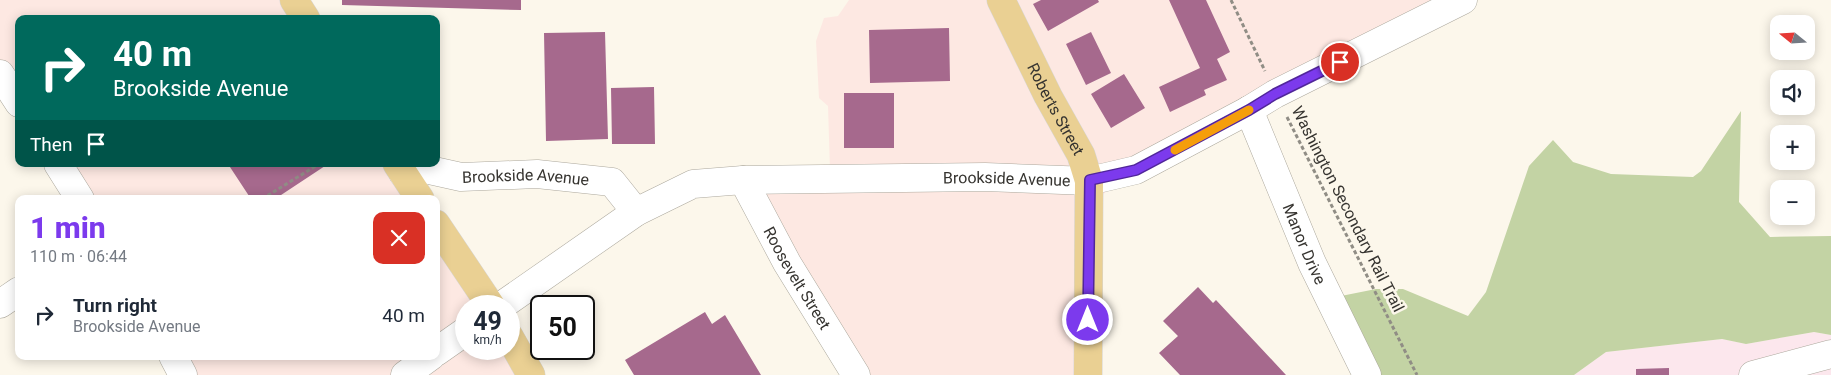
<!DOCTYPE html>
<html lang="en">
<head>
<meta charset="utf-8">
<style>
	:root { --surface:#fff; --page:#f2f2f3; --text:#1f2937; --muted:#747a83; --accent:#7c3aed }
	body { margin:0; font-family:Roboto,sans-serif; background:var(--page); color:var(--text); height:100vh; display:flex; flex-direction:column; font-size:19px; white-space:nowrap }
	* { box-sizing:border-box; margin:0 }
	p { font-size:16px; color:var(--muted) }
	.icon { flex:none; width:28px; height:28px; fill:none; stroke:currentColor; stroke-width:2; stroke-linecap:round; stroke-linejoin:round }
	.map { position:relative; flex:1; overflow:hidden }
	.sheet { position:absolute; left:15px; top:195px; width:425px; height:165px; display:flex; flex-direction:column; background:var(--surface); border-radius:10px; box-shadow:0 2px 12px #0003 }
	.sheet>* { flex:none }
	.top-card { position:absolute; left:15px; top:15px; width:425px; height:152px; border-radius:10px; box-shadow:0 2px 12px #0003; background:#00695c; color:#fff; overflow:hidden }
	.needle { width:32px; rotate:288deg }
	.buttons { position:absolute; left:1770px; top:15px; display:grid; gap:10px }
	.buttons a { display:grid; place-items:center; width:45px; height:45px; border-radius:10px; background:var(--surface); box-shadow:0 2px 12px #0003; font-size:25px }
	.speed { position:absolute; left:455px; top:295px; display:flex; gap:10px; font-size:25px; font-weight:700; text-align:center }
	.speed>* { display:grid; place-content:center; width:65px; height:65px; border-radius:50%; background:var(--surface); box-shadow:0 2px 12px #0003; line-height:1 }
	.speed small { font-size:12px; font-weight:400 }
	.speed .limit { border:2px solid #111; border-radius:8px; background:#fff; color:#111 }
	.pin { position:absolute; display:grid; place-items:center; width:42px; height:42px; color:#fff; margin:-21px; border:2px solid #fff; border-radius:50%; box-shadow:0 1px 5px #0007 }
	.me { position:absolute; width:55px; margin:-28px; rotate:0deg; stroke-linejoin:round; filter:drop-shadow(0 0 4px #0008) }
	.turn { display:flex; align-items:center; gap:18px; height:105px; padding:0 15px; font-size:22px }
	.turn .icon { width:65px; height:65px; stroke-width:2.5 }
	.turn b { display:block; font-size:35px; line-height:42px }
	.then { display:flex; align-items:center; height:48px; padding:0 15px; background:#0003; gap:10px; font-size:19px }
	.round { display:grid; place-items:center; flex:none; width:52px; height:52px; border-radius:10px; background:var(--page) }
	.head { display:flex; align-items:center; justify-content:space-between; height:85px; padding:0 15px }
	h1 { font-size:30px; font-weight:800; line-height:38px; color:var(--accent) }
	ul { padding:0; list-style:none }
	li { display:flex; align-items:center; gap:15px; height:70px; padding:0 15px }
	li div { flex:1 }
	li b { display:block; font-size:19px }
	li em { font-style:normal }
	.map>svg:first-child { display:block }
	.commercial { fill:#fde8e2 }
	.industrial { fill:#fce7ed }
	.green { fill:#c3d3a4 }
	.building { fill:#a6698d }
	.lines { fill:none; stroke-linecap:round; stroke-linejoin:round }
	.minor-casing { stroke:#aca89d; stroke-width:29 }
	.major-casing { stroke:#d7d6d6; stroke-width:29 }
	.path { stroke:#908d85; stroke-width:3; stroke-dasharray:4 2.5; stroke-linecap:butt }
	.minor { stroke:#fff; stroke-width:28 }
	.major { stroke:#ead093; stroke-width:28 }
	.route-casing { stroke:#51269a; stroke-width:12 }
	.route { stroke:#7c3aed; stroke-width:9 }
	.slow { stroke:#f59e0b; stroke-width:9 }
	.labels { text-anchor:middle; dominant-baseline:central; stroke-width:5; stroke-linejoin:round; paint-order:stroke }
	.street-label { font-size:16px; fill:#363430; stroke:#fcf7eb }
</style>
</head>
<body>
<div class="map">
<svg width="1831" height="375" viewBox="0 0 1831 375">
	<rect width="100%" height="100%" fill="#fcf7eb"/>
	<path class="commercial" d="M 0,0 L 294,0 L 305,19 L 19,19 L 19,105 L 0,75 Z
		M 849,0 L 1459,0 L 1177,144 L 1084,207 L 1082,375 L 850,375 L 727,178 L 830,170 L 828,106 L 819,98 L 816,41 L 824,18 L 838,16 Z
		M 56,164 L 396,164 L 418,199 L 78,199 Z
		M 436,226 L 497,306 L 466,306 L 466,349 L 509,349 L 527,375 L 182,375 L 172,356 L 436,356 Z"/>
	<path class="industrial" d="M 1814,332 L 1831,335 L 1831,375 L 1574,375 L 1606,352 L 1722,339 L 1746,344 Z"/>
	<path class="green" d="M 1741,111 L 1739,202 L 1770,237 L 1831,236 L 1831,335 L 1814,332 L 1746,344 L 1722,339 L 1606,352 L 1574,375 L 1368,375 L 1331,298 L 1376,289 L 1403,289 L 1468,316 L 1486,292 L 1529,166 L 1553,140 L 1573,162 L 1611,174 L 1693,177 L 1701,171 Z"/>
	<path class="building" d="M 342,0 L 521,0 L 521,10 L 342,5 Z
		M 1041,0 L 1098,0 L 1099,2 L 1048,31 L 1033,4 Z
		M 1169,0 L 1206,0 L 1230,52 L 1217,59 L 1227,80 L 1204,90 L 1206,95 L 1170,112 L 1159,87 L 1200,68 Z
		M 949,28 L 950,81 L 870,83 L 869,30 Z
		M 605,32 L 608,139 L 546,141 L 544,33 Z
		M 1091,32 L 1111,73 L 1086,85 L 1066,44 Z
		M 1124,74 L 1145,108 L 1111,128 L 1091,94 Z
		M 654,87 L 655,144 L 612,144 L 611,88 Z
		M 844,93 L 894,93 L 894,148 L 844,148 Z
		M 228,164 L 328,164 L 275,199 L 251,199 Z
		M 1198,287 L 1213,303 L 1216,300 L 1286,375 L 1180,375 L 1159,353 L 1178,336 L 1163,321 Z
		M 705,312 L 712,324 L 725,315 L 761,375 L 634,375 L 625,360 Z
		M 1669,368 L 1669,375 L 1636,375 L 1636,369 Z"/>
	<g class="lines">
		<g class="minor-casing">
			<g id="minor">
				<path d="M 0,74 L 19,103"/>
				<path id="s1" d="M 1249,110 L 1312,263 L 1367,375"/>
				<path d="M 58,164 L 80,199"/>
				<path id="s2" d="M 403,173 L 425,169 L 461,177 L 537,174 L 612,182 L 636,212"/>
				<path id="s3" d="M 743,180 L 787,263 L 856,375"/>
				<path d="M 0,304 L 19,291"/>
				<path id="s4" d="M 501,306 L 636,212 L 693,184 L 743,180 L 985,177 L 1089,181 L 1136,170 L 1249,110 L 1275,94 L 1463,0"/>
				<path d="M 436,352 L 466,331"/>
				<path d="M 173,356 L 183,375"/>
				<path d="M 405,375 L 431,356"/>
				<path d="M 1753,375 L 1831,354"/>
			</g>
		</g>
		<g class="major-casing">
			<g id="major">
				<path d="M 294,0 L 306,19"/>
				<path id="s5" d="M 1001,0 L 1048,96 L 1081,155 L 1089,181 L 1088,375"/>
				<path d="M 397,164 L 420,199"/>
				<path d="M 436,224 L 491,306"/>
				<path d="M 509,336 L 531,375"/>
			</g>
		</g>
		<path class="path" d="M 1231,0 L 1265,71
			M 1287,117 L 1417,375
			M 262,199 L 319,164"/>
		<use href="#minor" class="minor"/>
		<use href="#major" class="major"/>
	</g>
	<g class="lines">
		<g class="route-casing">
			<path id="route" d="M 1088,320 L 1090,180 L 1136,170 L 1249,110 L 1275,94 L 1340,62"/>
		</g>
		<use href="#route" class="route"/>
		<path class="slow" d="M 1175,150 L 1249,110"/>
	</g>
	<g class="labels">
		<g class="street-label">
			<text stroke="none"><textPath href="#s5" startOffset="122">Roberts Street</textPath></text>
			<text stroke="none"><textPath href="#s2" startOffset="124">Brookside Avenue</textPath></text>
			<text stroke="none"><textPath href="#s4" startOffset="542">Brookside Avenue</textPath></text>
			<text transform="translate(1348 209) rotate(63)">Washington Secondary Rail Trail</text>
			<text stroke="none"><textPath href="#s1" startOffset="145">Manor Drive</textPath></text>
			<text stroke="none"><textPath href="#s3" startOffset="112">Roosevelt Street</textPath></text>
		</g>
	</g>
</svg>
<div class="buttons">
<a><svg class="needle" viewBox="-14 -14 28 28"><path d="M0-13l5 13h-10z" fill="#e53935"/><path d="M0 13l5-13h-10z" fill="#747a83"/></svg></a>
<a><svg class="icon" aria-label="sound" viewBox="0 0 24 24"><path d="M4 9h4l5-4v14l-5-4H4zM17 9q2 3 0 6"/></svg></a>
<a>+</a>
<a>−</a>
</div>
<div class="speed"><div>49<small>km/h</small></div><div class="limit">50</div></div>
<div class="pin" style="left:1340px;top:62px;background:#d93025"><svg class="icon" aria-label="arrive" viewBox="0 0 24 24"><path d="M6 21V4h12l-3 4 3 4H6"/></svg></div>
<svg class="me" style="left:1088px;top:320px" viewBox="-20 -20 40 40"><circle r="17" fill="#7c3aed" stroke="#fff" stroke-width="3"/><path d="M0-11L8 9 0 5-8 9z" fill="#fff"/></svg>
<div class="top-card">
<div class="turn"><svg class="icon" aria-label="right" viewBox="0 0 24 24"><path d="M7 20v-9h11M14 6l5 5-5 5"/></svg><div><b>40 m</b>Brookside Avenue</div></div>
<div class="then">Then<svg class="icon" aria-label="arrive" viewBox="0 0 24 24"><path d="M6 21V4h12l-3 4 3 4H6"/></svg></div>
</div>
<section class="sheet">
<div class="head"><div><h1>1 min</h1><p>110 m · 06:44</p></div><a class="round" style="background:#d93025;color:#fff"><svg class="icon" aria-label="close" viewBox="0 0 24 24"><path d="M6 6l12 12M18 6L6 18"/></svg></a></div>
<ul>
<li><svg class="icon" aria-label="right" viewBox="0 0 24 24"><path d="M7 20v-9h11M14 6l5 5-5 5"/></svg><div><b>Turn right</b><p>Brookside Avenue</p></div><em>40 m</em></li>
</ul>
</section>
</div>
</body>
</html>
